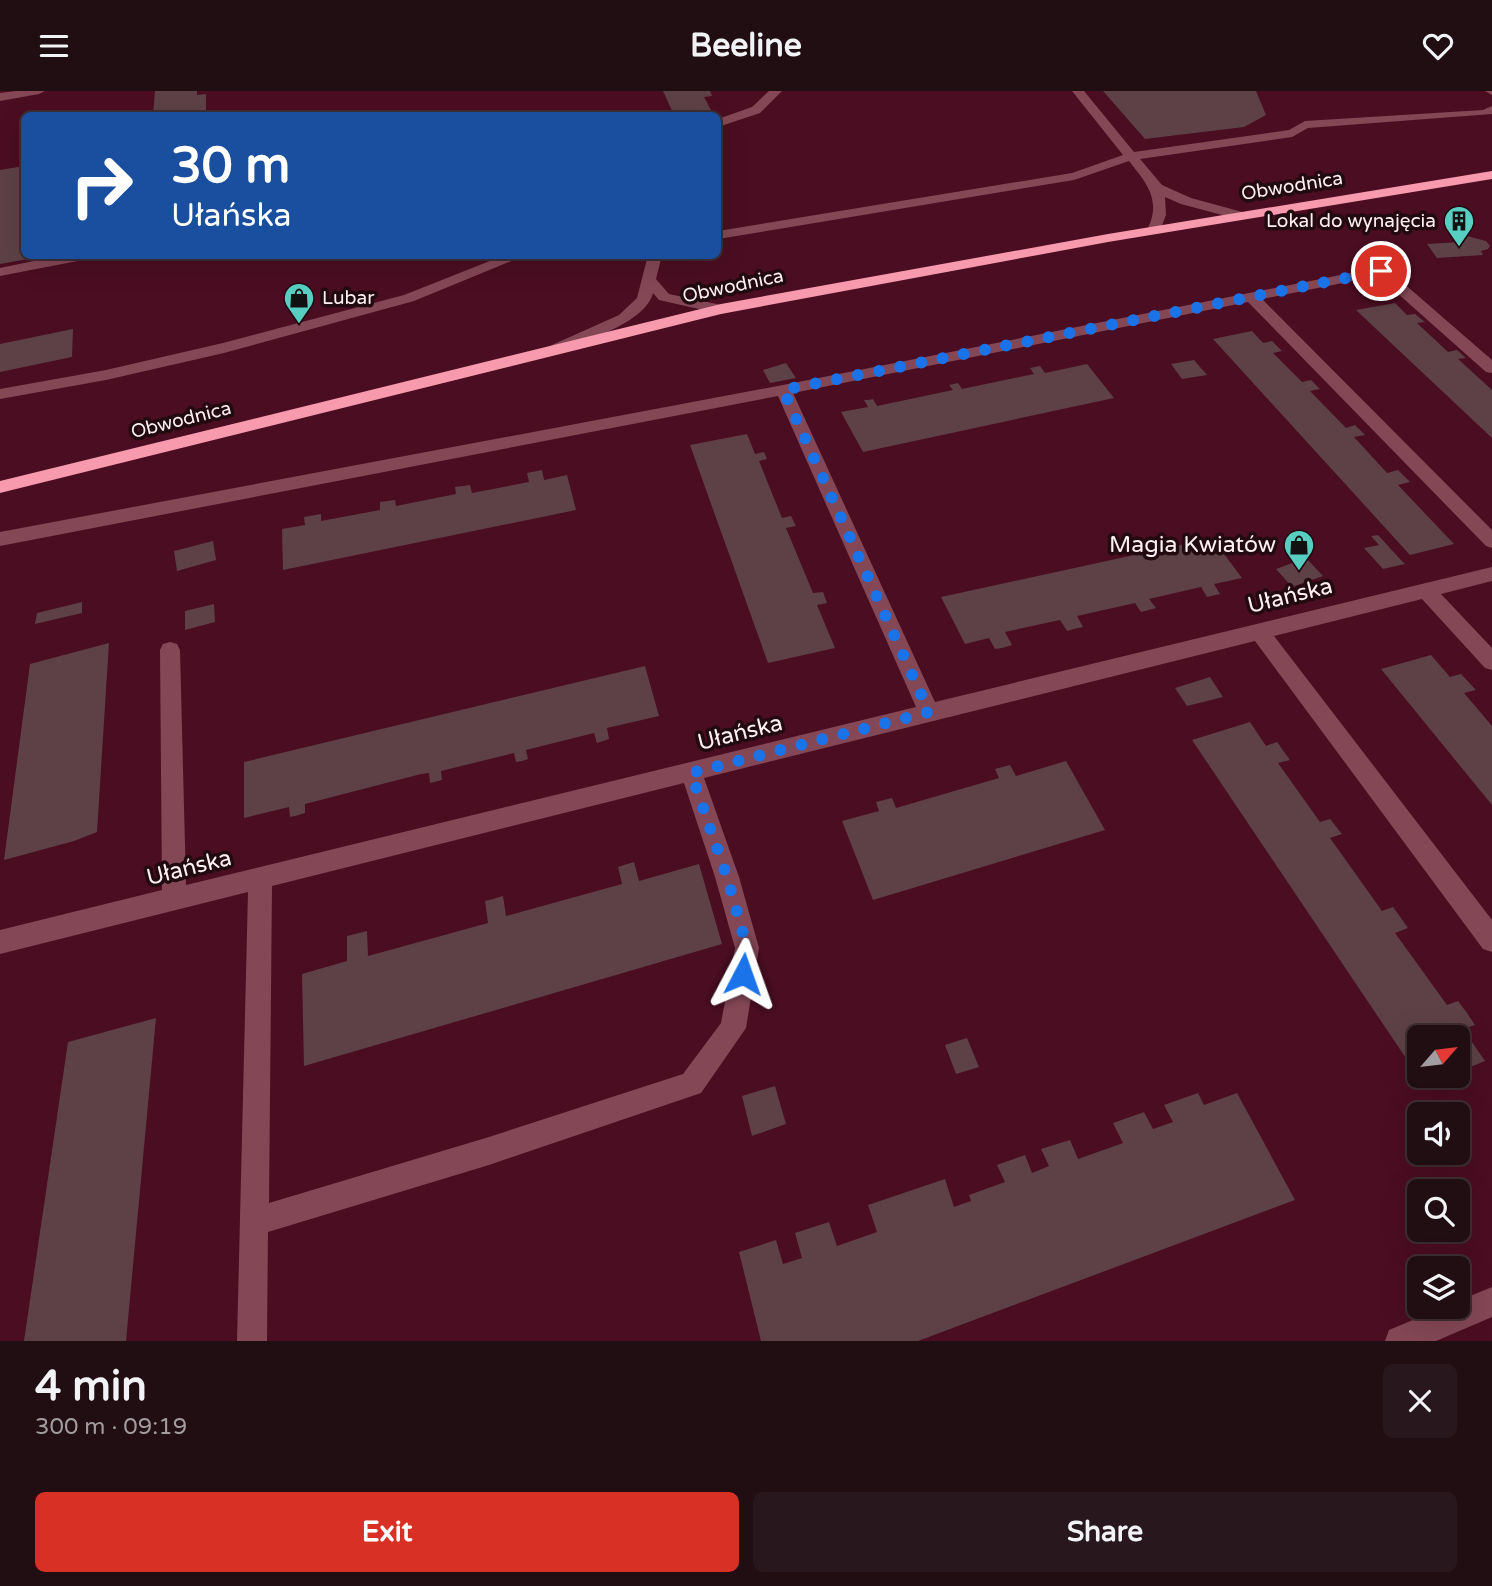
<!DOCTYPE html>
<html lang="en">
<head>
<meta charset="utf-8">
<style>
	:root { --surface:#200e13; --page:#28171c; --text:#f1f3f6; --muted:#a29ca0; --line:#3d2e33; --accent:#d93025 }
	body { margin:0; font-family:"Varela Round",sans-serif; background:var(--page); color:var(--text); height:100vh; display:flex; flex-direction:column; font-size:26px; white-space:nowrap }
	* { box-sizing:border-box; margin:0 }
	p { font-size:23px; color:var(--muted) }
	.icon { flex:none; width:38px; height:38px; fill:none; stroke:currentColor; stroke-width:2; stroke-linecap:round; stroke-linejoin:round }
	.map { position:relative; height:1250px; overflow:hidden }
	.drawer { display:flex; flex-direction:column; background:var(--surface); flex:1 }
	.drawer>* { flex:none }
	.top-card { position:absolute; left:21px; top:21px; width:700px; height:147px; border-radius:10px; box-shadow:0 7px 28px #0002,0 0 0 2px var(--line); background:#1a4fa0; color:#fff; overflow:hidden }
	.needle { width:46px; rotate:62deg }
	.fabs { position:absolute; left:1407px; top:934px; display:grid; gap:14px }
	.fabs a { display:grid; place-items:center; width:63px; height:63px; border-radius:10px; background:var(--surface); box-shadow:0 7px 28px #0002,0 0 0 2px var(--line); font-size:35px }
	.pin { position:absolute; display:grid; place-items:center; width:60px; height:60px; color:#fff; margin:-30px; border:4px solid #fff; border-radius:50%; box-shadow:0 2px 7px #0007 }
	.me { position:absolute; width:77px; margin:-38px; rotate:4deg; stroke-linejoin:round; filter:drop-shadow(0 0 5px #0008) }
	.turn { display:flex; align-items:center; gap:24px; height:147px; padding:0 35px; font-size:32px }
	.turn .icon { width:91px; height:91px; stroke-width:2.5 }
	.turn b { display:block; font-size:49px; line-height:60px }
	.round { display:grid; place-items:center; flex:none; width:74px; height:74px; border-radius:10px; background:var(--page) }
	.overview { display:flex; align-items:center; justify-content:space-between; height:119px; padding:0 35px }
	h1 { font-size:42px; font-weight:800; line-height:52px }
	.cta { display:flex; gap:14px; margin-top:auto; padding:14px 35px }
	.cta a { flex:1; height:80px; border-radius:10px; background:var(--accent); color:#fff; font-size:28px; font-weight:800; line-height:80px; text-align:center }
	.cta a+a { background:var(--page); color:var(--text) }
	header { display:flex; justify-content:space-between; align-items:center; height:91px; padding:0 35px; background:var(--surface); font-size:32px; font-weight:800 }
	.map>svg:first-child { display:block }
	.green { fill:#4b0d22; fill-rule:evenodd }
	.building { fill:#5d4147 }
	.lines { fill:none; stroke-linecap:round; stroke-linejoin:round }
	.lane { fill:#844756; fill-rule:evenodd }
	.street { fill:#844756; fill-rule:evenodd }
	.highway { fill:#f79aae; fill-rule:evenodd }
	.route { stroke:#1a73e8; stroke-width:12; stroke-dasharray:0 21.6 }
	.labels { text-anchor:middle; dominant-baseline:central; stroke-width:7; stroke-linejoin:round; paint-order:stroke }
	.far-street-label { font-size:19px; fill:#fff0f3; stroke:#210a10 }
	.far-poi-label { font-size:19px; fill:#fff0f3; stroke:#210a10; text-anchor:end }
	.poi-label { font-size:23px; fill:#fff0f3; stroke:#210a10; text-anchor:end }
	.street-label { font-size:23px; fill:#fff0f3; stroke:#210a10 }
</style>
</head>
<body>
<header><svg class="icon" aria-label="menu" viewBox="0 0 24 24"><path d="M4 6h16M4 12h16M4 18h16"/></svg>Beeline<svg class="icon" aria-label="heart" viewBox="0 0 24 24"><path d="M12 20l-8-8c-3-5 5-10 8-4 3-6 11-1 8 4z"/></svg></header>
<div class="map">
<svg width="1492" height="1250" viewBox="0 0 1492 1250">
	<rect width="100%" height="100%" fill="#2b1319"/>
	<path class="green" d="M 0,0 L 1492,0 L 1492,1250 L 0,1250 ZM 24,24 L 718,24 L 718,164 L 24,164 ZM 1419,947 L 1458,947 L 1458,985 L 1419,985 ZM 1419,1024 L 1458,1024 L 1458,1062 L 1419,1062 ZM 1419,1101 L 1458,1101 L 1458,1139 L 1419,1139 ZM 1419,1178 L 1458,1178 L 1458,1216 L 1419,1216 Z"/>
	<path class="building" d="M 155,0 L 197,0 L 197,4 L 206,3 L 206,24 L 153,24 Z
		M 663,0 L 710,0 L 712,5 L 704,6 L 712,21 L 674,24 Z
		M 1103,0 L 1256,0 L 1266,24 L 1244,36 L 1145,48 Z
		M 24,75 L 24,164 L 39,166 L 0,173 L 0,79 Z
		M 1467,145 L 1486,150 L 1490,155 L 1488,158 L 1481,160 L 1483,164 L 1437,167 L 1427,153 L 1460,151 L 1460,147 Z
		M 1395,212 L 1407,224 L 1415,223 L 1425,231 L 1417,232 L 1448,261 L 1457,259 L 1466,267 L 1458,268 L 1492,299 L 1492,347 L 1356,219 Z
		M 73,238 L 72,266 L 0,281 L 0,253 Z
		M 1252,240 L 1263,252 L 1272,250 L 1282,260 L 1273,262 L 1302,291 L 1311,289 L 1320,298 L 1310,300 L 1346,337 L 1355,334 L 1365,344 L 1354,346 L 1387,382 L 1398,379 L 1410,391 L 1398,394 L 1454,453 L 1410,464 L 1213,248 Z
		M 1194,269 L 1207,284 L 1182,288 L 1171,273 Z
		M 786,272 L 796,287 L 770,292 L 763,279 Z
		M 1087,273 L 1114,307 L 863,361 L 841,321 L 868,316 L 864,309 L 868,309 L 873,308 L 877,315 L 953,299 L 949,294 L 958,292 L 962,298 L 1034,283 L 1030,277 L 1040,275 L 1045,282 Z
		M 747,343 L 755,363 L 764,361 L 767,368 L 759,370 L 782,427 L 791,425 L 796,435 L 786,437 L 813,502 L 823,501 L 827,512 L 817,514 L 835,557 L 768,572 L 690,354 Z
		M 542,379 L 544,389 L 567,384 L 576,419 L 283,479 L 282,438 L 305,434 L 304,426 L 321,423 L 321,430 L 380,419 L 380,411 L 395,409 L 396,415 L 456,403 L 455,396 L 470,394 L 472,402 L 529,391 L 527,382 Z
		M 1378,444 L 1399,467 L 1405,473 L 1383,478 L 1364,457 L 1379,454 L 1371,445 Z
		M 1212,447 L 1242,487 L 1214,493 L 1220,503 L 1207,506 L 1201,496 L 1149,508 L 1156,517 L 1141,521 L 1135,512 L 1077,525 L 1083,536 L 1074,538 L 1067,540 L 1060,529 L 1005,541 L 1012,554 L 1002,557 L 995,558 L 989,547 L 965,553 L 941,506 Z
		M 213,450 L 216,469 L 177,480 L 174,460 Z
		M 1306,467 L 1323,485 L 1292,496 L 1276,478 Z
		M 82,511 L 82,522 L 35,533 L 37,522 Z
		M 214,513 L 215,531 L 185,539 L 185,520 Z
		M 109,552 L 97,741 L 74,750 L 4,769 L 30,573 Z
		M 1431,564 L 1450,586 L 1461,583 L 1476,599 L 1464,602 L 1492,635 L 1492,714 L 1381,578 Z
		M 645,575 L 659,625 L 607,637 L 609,648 L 597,652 L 594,642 L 526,659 L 528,668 L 522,670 L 516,671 L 514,662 L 441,680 L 442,689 L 430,692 L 429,682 L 421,683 L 305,713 L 305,722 L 295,725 L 290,726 L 289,716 L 244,727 L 244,671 Z
		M 1210,586 L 1223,606 L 1187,615 L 1175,597 Z
		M 1250,631 L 1266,655 L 1277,651 L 1290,669 L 1278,672 L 1320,731 L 1330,728 L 1342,743 L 1330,747 L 1382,820 L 1393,816 L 1401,827 L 1408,837 L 1395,842 L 1447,914 L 1458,910 L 1467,922 L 1475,934 L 1463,938 L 1485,970 L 1458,981 L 1458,947 L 1419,947 L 1419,985 L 1446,985 L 1424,994 L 1192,649 Z
		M 1066,670 L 1105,739 L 873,809 L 842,730 L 879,720 L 876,711 L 892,707 L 896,717 L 999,687 L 995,678 L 1010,674 L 1016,685 Z
		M 634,771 L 639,790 L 699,773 L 722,853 L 304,975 L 302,883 L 347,870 L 347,845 L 367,840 L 368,865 L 488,832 L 485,810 L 493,808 L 503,805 L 506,825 L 622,793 L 618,776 Z
		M 156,927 L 126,1250 L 24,1250 L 68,951 Z
		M 967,947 L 979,976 L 956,983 L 945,954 Z
		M 775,995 L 786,1033 L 752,1045 L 742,1005 Z
		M 1198,1002 L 1204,1014 L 1237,1002 L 1295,1109 L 918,1250 L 761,1250 L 739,1161 L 776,1149 L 783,1173 L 802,1167 L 795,1142 L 829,1131 L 837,1155 L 877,1141 L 868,1114 L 945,1088 L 954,1116 L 971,1110 L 969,1104 L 1005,1091 L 997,1074 L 1025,1064 L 1032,1082 L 1049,1075 L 1041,1058 L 1070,1049 L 1078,1068 L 1123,1052 L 1113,1032 L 1144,1021 L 1153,1038 L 1173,1031 L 1164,1014 Z"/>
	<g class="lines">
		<path class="lane" d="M 16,0 L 45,0 L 39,3 L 0,10 L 0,2 Z
			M 769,0 L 782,0 L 760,22 L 718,36 L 718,28 L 752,16 Z
			M 1072,0 L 1084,0 L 1134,61 L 1289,39 L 1305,30 L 1483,19 L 1492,15 L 1492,23 L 1308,37 L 1292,46 L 1140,68 L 1162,94 L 1191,107 L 1246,122 L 1248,125 L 1241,129 L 1181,113 L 1165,106 L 1166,124 L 1159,142 L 1154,143 L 1147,139 C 1162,109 1147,93 1129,70 L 1074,89 L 718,148 L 718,140 L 1072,82 L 1123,64 Z
			M 1485,0 L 1492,0 L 1492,4 Z
			M 63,164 L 95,164 L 88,168 L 0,185 L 0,177 Z
			M 505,164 L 526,164 L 414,210 L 224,262 L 106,289 L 0,308 L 0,298 L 106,279 L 223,252 L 404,204 Z
			M 648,164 L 662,164 L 656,188 L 669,203 L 726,215 L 728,218 L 726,221 L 721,223 L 659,209 L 653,202 C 646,231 587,249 562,260 L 552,260 L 549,257 L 552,254 L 619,224 L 637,207 Z"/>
		<path class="street" d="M 1381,176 L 1386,177 L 1492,269 L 1492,282 L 1486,281 L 1378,185 L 1262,208 L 1492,439 L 1492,457 L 1486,455 L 1248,211 L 793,302 L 935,611 L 1492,476 L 1492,490 L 1441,503 L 1492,557 L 1492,579 L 1485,577 L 1422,508 L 1274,545 L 1492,829 L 1492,861 L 1483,858 L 1255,550 L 704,687 L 739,786 L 759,857 L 746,937 L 701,1002 L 489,1074 L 268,1141 L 267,1250 L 237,1250 L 248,801 L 0,863 L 0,839 L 162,799 L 160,559 L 163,553 L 170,551 L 177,553 L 180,559 L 186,794 L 916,616 L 778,305 L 0,455 L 0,441 L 783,294 ZM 684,692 L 715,786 L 735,857 L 721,932 L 683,983 L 489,1046 L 269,1112 L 272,795 Z
			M 1492,1196 L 1492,1226 L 1436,1250 L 1385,1250 L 1389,1239 L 1444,1216 L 1458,1216 L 1458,1210 Z"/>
		<path class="highway" d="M 1492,80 L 1492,88 L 1108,151 L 721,223 L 0,402 L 0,390 L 721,213 L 1108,143 Z"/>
	</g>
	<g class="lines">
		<path class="route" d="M 743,883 L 747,857 L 727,786 L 691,682 L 929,621 L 783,299 L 1381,180"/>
	</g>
	<defs>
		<g id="building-pin" transform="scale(1.575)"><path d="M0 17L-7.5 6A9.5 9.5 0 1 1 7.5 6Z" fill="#57cec1" stroke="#210a10"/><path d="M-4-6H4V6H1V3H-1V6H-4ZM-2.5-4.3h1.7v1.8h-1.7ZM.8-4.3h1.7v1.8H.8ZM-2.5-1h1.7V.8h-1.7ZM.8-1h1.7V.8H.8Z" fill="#111"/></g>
		<g id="shop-pin" transform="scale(1.575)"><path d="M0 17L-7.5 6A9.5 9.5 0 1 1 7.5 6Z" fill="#57cec1" stroke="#210a10"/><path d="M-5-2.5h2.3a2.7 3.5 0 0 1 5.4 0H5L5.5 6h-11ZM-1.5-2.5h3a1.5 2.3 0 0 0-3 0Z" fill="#111"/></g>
	</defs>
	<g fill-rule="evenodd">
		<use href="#building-pin" x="1459" y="130"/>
		<use href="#shop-pin" x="299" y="207"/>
		<use href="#shop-pin" x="1299" y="454"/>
	</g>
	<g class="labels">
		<g class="far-street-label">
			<text transform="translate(1292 95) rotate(-9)">Obwodnica</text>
			<text transform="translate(733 195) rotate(-12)">Obwodnica</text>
			<text transform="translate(181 329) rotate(-14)">Obwodnica</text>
		</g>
		<g class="far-poi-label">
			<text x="1436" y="130">Lokal do wynajęcia</text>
			<text x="322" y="207" text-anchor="start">Lubar</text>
		</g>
		<g class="poi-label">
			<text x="1276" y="454">Magia Kwiatów</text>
		</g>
		<g class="street-label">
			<text transform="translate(1290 505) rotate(-14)">Ułańska</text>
			<text transform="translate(740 642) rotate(-14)">Ułańska</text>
			<text transform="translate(189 777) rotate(-14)">Ułańska</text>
		</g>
	</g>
</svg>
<div class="fabs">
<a><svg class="needle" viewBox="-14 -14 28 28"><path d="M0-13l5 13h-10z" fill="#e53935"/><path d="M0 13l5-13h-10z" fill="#a29ca0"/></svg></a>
<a><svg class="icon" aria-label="sound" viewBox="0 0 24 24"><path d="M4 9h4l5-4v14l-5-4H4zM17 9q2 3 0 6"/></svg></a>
<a><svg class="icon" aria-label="search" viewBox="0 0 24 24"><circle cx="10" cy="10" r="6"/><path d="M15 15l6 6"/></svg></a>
<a><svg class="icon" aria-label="layers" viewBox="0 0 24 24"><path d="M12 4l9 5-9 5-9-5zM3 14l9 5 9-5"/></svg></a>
</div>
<div class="pin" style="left:1381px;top:180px;background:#d93025"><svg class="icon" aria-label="arrive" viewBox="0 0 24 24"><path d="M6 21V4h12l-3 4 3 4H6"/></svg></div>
<svg class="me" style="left:743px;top:883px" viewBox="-20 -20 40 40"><path d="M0-17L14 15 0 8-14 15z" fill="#1a73e8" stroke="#fff" stroke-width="4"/></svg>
<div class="top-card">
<div class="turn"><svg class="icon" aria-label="right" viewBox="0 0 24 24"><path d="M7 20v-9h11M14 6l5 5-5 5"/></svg><div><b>30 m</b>Ułańska</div></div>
</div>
</div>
<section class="drawer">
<div class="overview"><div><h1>4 min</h1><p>300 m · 09:19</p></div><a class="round"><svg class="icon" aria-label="close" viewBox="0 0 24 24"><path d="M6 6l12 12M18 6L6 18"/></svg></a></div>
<div class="cta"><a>Exit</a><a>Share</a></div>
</section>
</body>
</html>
